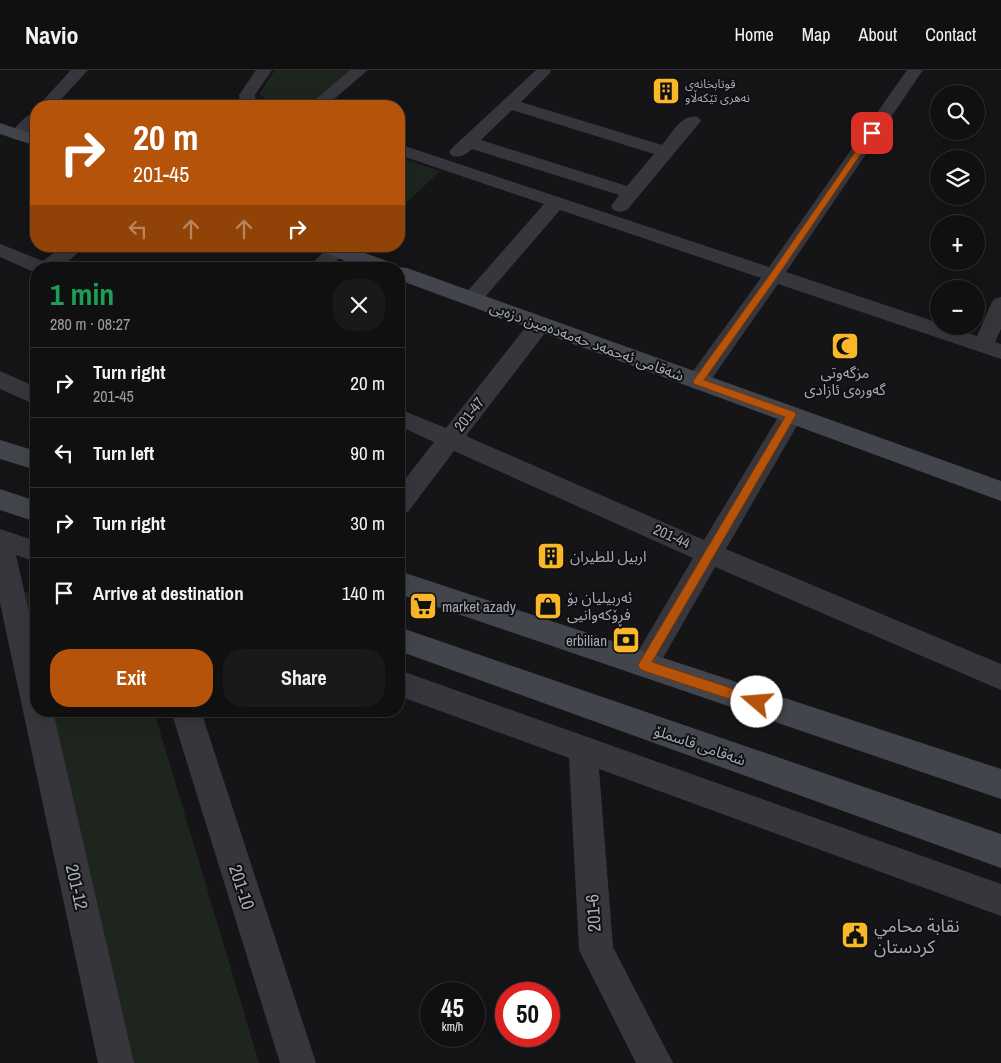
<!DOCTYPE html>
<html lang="en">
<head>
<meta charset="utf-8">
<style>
	:root { --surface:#101011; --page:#19191a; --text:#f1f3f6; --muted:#9c9d9f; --line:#303031; --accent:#b45309 }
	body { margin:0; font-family:"Archivo Narrow","Noto Sans Arabic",sans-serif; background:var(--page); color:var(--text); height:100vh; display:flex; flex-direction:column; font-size:19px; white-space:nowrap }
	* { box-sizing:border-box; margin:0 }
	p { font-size:16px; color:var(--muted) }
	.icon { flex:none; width:28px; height:28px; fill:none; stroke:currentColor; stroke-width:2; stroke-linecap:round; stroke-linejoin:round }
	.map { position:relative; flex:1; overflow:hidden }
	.side { position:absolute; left:30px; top:192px; width:375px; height:455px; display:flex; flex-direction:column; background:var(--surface); border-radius:20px; box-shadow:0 5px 20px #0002,0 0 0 1px var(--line) }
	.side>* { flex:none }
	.top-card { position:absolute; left:30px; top:30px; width:375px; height:152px; border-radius:20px; box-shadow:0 5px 20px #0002,0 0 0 1px var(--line); background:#b45309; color:#fff; overflow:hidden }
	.controls { position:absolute; left:930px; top:15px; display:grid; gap:10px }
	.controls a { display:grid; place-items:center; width:55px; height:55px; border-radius:50%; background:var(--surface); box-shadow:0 5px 20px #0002,0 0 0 1px var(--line); font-size:25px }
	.speed { position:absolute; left:420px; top:912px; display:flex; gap:10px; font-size:25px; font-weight:700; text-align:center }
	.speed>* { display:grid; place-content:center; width:65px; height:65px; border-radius:50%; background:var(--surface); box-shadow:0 5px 20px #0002,0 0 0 1px var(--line); line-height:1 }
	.speed small { font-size:12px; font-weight:400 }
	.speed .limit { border:8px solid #d22; background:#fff; color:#111 }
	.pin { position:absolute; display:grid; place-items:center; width:42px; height:42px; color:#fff; margin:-21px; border-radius:10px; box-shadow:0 2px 8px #0006 }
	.me { position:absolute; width:55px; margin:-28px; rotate:288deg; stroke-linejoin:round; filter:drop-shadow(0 0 4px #0008) }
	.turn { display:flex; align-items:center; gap:18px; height:105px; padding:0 20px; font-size:22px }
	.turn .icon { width:65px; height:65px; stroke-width:2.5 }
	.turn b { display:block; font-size:35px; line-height:42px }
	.lanes { display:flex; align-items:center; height:48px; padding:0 20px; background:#0003; justify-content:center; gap:25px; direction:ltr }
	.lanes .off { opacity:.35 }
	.round { display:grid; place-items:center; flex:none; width:52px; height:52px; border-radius:20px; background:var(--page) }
	.head { display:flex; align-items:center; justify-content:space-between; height:85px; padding:0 20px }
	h1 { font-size:30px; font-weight:800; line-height:38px; color:#1e9e55 }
	.action { display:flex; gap:10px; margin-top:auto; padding:10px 20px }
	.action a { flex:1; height:58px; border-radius:20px; background:var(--accent); color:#fff; font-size:20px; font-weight:800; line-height:58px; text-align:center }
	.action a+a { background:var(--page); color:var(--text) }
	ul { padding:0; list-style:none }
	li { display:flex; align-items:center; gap:15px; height:70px; padding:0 20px; border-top:1px solid var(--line) }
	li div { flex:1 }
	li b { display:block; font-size:19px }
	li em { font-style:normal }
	header { display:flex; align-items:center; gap:30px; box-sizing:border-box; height:70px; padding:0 25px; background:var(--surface); border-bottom:1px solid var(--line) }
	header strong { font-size:24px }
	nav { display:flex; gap:28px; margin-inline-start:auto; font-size:18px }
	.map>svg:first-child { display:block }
	.green { fill:#1d251e }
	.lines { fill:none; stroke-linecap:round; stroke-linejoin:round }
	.street { fill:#36363c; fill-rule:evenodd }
	.secondary { fill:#43454c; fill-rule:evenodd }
	.route { fill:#b45309; stroke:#753606 }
	.labels { text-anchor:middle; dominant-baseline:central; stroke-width:4; stroke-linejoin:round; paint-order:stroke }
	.far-poi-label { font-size:12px; fill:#a6abb8; stroke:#101012; text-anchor:start }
	.street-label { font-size:15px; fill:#a6abb8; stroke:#101012 }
	.poi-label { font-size:15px; fill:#a6abb8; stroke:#101012; text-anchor:start }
	.near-street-label { font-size:18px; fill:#a6abb8; stroke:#101012 }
	.near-poi-label { font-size:18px; fill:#a6abb8; stroke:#101012; text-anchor:start }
</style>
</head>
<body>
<header>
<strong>Navio</strong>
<nav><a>Home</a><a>Map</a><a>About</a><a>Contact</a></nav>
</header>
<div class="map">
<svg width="1001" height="993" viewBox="0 0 1001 993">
	<rect width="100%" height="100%" fill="#151517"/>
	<path class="green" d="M 275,0 L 353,0 L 320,29 L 286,36 L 275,36 L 259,24 Z
		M 399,87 L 440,101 L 399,140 Z
		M 18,519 L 36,525 L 36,595 Z
		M 47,641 L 154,641 L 259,993 L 132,993 Z"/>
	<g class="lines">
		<path class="street" d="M 71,0 L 88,0 L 55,36 L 38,36 Z
			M 256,0 L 272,0 L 255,25 L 256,36 L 240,36 L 239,25 Z
			M 350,0 L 368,0 L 326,36 L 308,36 Z
			M 536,0 L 550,0 L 551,2 L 521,32 L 662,75 C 671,64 682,43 698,47 L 701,51 L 627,140 L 620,142 L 613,140 L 611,136 L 619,125 L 472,79 C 465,85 461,88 452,86 L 449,82 L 452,78 ZM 512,40 L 654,84 L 627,116 L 481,70 Z
			M 907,0 L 923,0 L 786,202 L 939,253 L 939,256 L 947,256 L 977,266 L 991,234 L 994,229 L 1001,227 L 1001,259 L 995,272 L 1001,274 L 1001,289 L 778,214 L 706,317 L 698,319 L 690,317 L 687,311 L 690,305 L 761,208 L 560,140 L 479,234 L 472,236 L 465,234 L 462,229 L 465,224 L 544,134 L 399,85 L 399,74 L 769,197 Z
			M 36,42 L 36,57 C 29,65 25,72 13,69 L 10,65 C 16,56 26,44 36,42 Z
			M 0,174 L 43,191 L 63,176 L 86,176 L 59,199 L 36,199 L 36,203 L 0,187 Z
			M 329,176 L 344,176 L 347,180 L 329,199 L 307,199 Z
			M 540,247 L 548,249 L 551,254 L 548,259 L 466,366 L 704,470 L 783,339 L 791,337 L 799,339 L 803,345 L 726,479 L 1001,594 L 1001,620 L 715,497 L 654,604 L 644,607 L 634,604 L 630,595 L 693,488 L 454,381 L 408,442 L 399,445 L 399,417 L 434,372 L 399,356 L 399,339 L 446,358 L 532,249 Z
			M 0,301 L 36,317 L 36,335 L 0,319 Z
			M 0,459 L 36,471 L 36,492 L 16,485 L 36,573 L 36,641 L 53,641 L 134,993 L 98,993 L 0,533 Z
			M 399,600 L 1001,814 L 1001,846 L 599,699 L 613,877 L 673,993 L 636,993 L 579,880 L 569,688 L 399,626 Z
			M 171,641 L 201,641 L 316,993 L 280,993 Z"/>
		<path class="secondary" d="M 0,53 L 36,65 L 36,76 L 0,64 Z
			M 316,176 L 346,176 L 395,194 L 397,197 L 407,198 L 1001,411 L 1001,431 L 399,210 L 399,199 L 367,199 L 319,181 Z
			M 0,370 L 36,381 L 36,400 L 0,389 Z
			M 0,419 L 36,431 L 36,452 L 0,440 Z
			M 399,501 L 1001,699 L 1001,729 L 399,524 Z
			M 399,557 L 1001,764 L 1001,798 L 399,581 Z"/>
	</g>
	<path class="route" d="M 869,62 L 875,63 L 777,207 L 704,310 L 795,342 L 796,345 L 652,592 L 761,628 L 763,632 L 761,637 L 757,638 L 644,601 L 640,599 L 638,595 L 785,347 L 694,314 L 693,311 L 771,203 Z"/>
	<defs>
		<g id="building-square" transform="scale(1.4375)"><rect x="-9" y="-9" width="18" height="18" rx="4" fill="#fab829" stroke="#101012"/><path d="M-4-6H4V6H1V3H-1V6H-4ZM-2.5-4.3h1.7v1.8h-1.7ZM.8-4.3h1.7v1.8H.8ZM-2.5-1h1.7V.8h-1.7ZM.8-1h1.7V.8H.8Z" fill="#111"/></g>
		<g id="mosque-square" transform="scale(1.4375)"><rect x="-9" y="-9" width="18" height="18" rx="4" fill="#fab829" stroke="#101012"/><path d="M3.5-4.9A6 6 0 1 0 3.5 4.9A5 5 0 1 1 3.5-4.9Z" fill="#111"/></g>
		<g id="supermarket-square" transform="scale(1.4375)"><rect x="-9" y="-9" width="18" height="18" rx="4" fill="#fab829" stroke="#101012"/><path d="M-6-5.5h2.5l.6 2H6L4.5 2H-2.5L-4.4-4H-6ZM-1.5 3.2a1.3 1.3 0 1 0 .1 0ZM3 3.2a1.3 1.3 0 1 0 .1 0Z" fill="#111"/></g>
		<g id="shop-square" transform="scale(1.4375)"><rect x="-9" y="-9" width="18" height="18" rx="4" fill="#fab829" stroke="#101012"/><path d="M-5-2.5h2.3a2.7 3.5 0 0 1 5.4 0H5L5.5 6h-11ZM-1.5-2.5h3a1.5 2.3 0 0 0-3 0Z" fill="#111"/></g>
		<g id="bank-square" transform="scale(1.4375)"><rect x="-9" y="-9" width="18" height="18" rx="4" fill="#fab829" stroke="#101012"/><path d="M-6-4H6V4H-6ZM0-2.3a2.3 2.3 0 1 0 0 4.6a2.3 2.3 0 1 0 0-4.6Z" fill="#111"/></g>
		<g id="civic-square" transform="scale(1.4375)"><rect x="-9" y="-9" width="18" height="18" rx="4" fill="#fab829" stroke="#101012"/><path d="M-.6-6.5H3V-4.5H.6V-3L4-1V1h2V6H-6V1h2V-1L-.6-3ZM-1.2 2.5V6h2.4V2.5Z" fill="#111"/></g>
	</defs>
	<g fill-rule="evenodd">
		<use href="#building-square" x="666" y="21"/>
		<use href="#mosque-square" x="845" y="276"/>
		<use href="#building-square" x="551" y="486"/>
		<use href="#supermarket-square" x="423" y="536"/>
		<use href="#shop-square" x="548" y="536"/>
		<use href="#bank-square" x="626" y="570"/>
		<use href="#civic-square" x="855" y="865"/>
	</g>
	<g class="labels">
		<g class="far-poi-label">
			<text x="685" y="14">قوتابخانه‌ی<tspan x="685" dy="14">نه‌هری تێكه‌ڵاو</tspan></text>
		</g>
		<g class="street-label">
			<text transform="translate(587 271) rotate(20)">شەقامی ئەحمەد حەمەدەمین دزەیی</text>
			<text transform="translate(469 344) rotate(-52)">201-47</text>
			<text transform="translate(672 466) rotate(24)">201-44</text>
			<text transform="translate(700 675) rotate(19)">شەقامی قاسملۆ</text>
		</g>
		<g class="poi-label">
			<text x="845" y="302" text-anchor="middle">مزگەوتی<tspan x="845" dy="17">گەورەی ئازادی</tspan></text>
			<text x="570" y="486">اربيل للطيران</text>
			<text x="567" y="527">ئەربیلیان بۆ<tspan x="567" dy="17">فڕۆکەوانیی</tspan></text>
			<text x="442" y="536">market azady</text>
			<text x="607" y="570" text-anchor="end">erbilian</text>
		</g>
		<g class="near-street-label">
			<text transform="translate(77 817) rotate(77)">201-12</text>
			<text transform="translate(242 817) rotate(72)">201-10</text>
			<text transform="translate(593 843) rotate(-94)">201-6</text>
		</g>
		<g class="near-poi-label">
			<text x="874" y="855">نقابة محامي<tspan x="874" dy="21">كردستان</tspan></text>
		</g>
	</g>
</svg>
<div class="controls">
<a><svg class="icon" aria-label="search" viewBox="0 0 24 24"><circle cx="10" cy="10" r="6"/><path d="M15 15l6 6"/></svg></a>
<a><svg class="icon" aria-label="layers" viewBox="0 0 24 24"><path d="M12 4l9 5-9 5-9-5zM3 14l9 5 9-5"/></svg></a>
<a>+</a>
<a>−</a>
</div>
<div class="speed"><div>45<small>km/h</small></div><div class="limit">50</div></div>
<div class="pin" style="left:872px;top:63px;background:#d93025"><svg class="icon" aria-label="arrive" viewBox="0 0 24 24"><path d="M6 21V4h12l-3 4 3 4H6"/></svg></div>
<svg class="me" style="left:757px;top:632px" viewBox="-20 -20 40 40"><circle r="19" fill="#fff"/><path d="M0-13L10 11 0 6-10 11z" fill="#b45309"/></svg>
<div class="top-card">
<div class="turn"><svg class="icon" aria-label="right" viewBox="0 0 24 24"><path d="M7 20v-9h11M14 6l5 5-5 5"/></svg><div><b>20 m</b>201-45</div></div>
<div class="lanes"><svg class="icon off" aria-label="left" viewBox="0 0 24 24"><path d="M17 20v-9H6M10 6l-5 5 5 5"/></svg><svg class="icon off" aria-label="ahead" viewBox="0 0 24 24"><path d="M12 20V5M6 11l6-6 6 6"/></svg><svg class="icon off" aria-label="ahead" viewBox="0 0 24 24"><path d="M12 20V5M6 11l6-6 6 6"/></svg><svg class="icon" aria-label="right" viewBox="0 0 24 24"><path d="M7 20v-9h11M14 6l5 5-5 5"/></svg></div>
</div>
<section class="side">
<div class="head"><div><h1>1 min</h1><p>280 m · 08:27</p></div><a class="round"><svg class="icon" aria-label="close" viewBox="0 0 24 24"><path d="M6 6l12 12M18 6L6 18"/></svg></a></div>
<ul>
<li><svg class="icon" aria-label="right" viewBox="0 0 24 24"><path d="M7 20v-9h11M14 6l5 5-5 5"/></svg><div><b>Turn right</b><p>201-45</p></div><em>20 m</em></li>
<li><svg class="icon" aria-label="left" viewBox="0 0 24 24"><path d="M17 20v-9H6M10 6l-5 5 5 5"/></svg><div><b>Turn left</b></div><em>90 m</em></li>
<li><svg class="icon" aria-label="right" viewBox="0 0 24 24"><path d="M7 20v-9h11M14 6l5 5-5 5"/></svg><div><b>Turn right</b></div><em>30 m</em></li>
<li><svg class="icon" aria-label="arrive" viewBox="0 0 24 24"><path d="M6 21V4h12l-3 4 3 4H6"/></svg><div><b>Arrive at destination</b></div><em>140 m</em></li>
</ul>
<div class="action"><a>Exit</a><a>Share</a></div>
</section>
</div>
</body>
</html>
